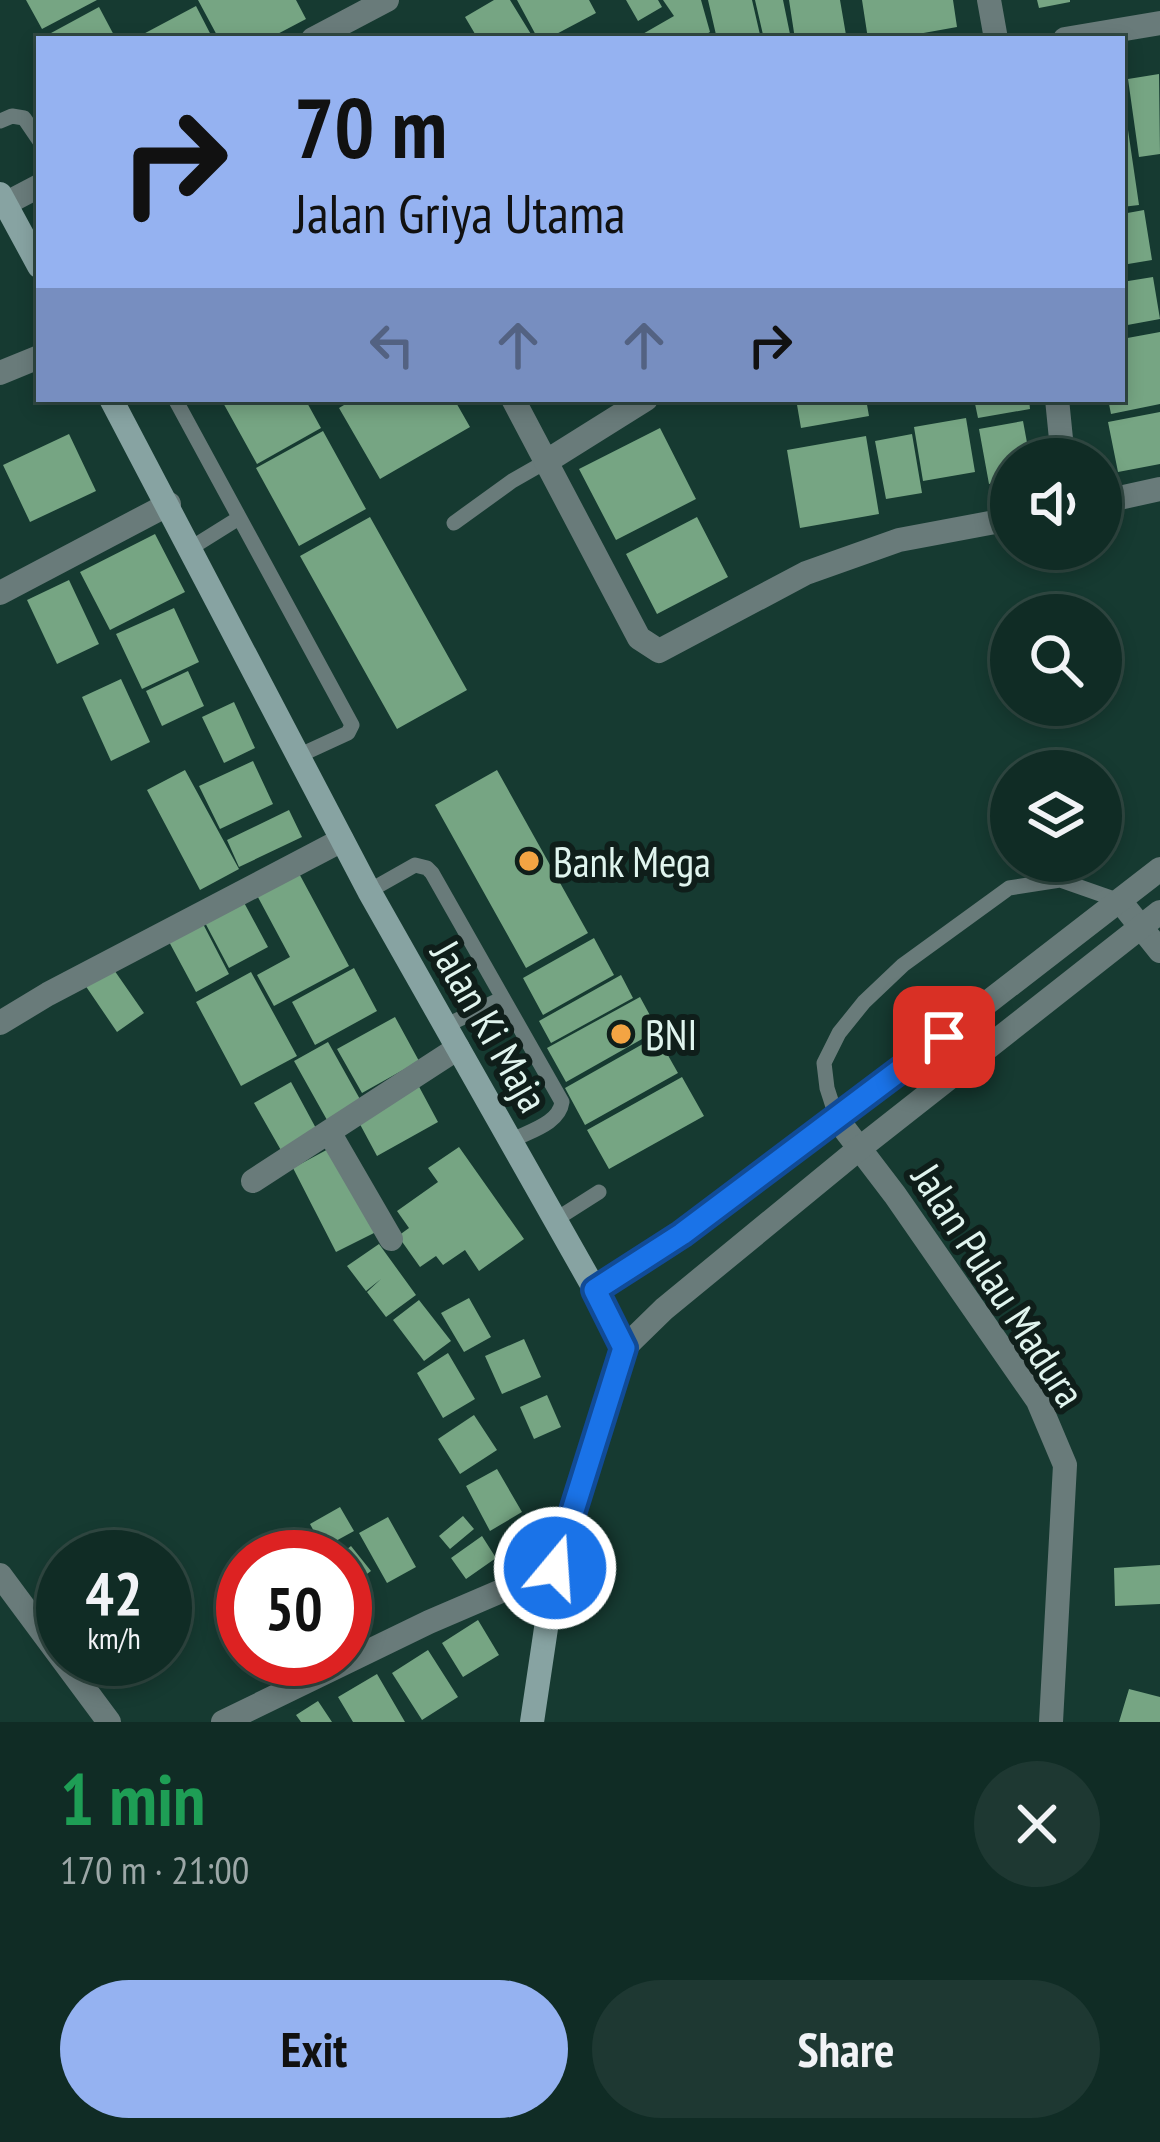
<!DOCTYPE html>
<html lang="en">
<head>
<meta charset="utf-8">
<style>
	:root { --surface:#102c25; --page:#1e3832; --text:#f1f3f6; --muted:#9ca7a7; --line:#304842; --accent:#95b2f1 }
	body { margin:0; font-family:"PT Sans Narrow",sans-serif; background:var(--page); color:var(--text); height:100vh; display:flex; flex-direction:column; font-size:45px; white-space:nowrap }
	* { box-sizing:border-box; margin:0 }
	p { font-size:39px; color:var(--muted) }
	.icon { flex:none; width:66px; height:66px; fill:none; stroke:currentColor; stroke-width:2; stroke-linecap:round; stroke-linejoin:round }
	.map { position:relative; height:1722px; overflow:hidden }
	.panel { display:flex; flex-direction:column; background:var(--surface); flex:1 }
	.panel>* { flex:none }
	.top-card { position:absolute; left:36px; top:36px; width:1089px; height:366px; border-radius:0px; box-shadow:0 6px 18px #0003,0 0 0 3px var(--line); background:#95b2f1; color:#111; overflow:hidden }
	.fabs { position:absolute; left:990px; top:438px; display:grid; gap:24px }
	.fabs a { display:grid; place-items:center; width:132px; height:132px; border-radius:50%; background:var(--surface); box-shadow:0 6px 18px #0003,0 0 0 3px var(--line); font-size:60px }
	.speed { position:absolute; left:36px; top:1530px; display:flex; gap:24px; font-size:60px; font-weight:700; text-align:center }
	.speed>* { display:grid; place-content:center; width:156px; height:156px; border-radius:50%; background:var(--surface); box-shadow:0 6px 18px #0003,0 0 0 3px var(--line); line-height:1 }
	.speed small { font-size:30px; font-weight:400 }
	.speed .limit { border:18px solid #d22; background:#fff; color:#111 }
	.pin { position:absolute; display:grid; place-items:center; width:102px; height:102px; color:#fff; margin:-51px; border-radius:24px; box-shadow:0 6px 18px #0006 }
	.me { position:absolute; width:132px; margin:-66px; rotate:18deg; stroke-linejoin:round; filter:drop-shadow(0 0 9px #0008) }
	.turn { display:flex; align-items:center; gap:42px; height:252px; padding:0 60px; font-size:54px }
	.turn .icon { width:156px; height:156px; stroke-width:2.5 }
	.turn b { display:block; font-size:84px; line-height:102px }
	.lanes { display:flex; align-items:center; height:114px; padding:0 60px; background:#0003; justify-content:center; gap:60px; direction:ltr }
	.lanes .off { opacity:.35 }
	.round { display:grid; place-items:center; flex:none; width:126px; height:126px; border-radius:63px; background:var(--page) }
	.overview { display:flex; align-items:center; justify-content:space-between; height:204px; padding:0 60px }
	h1 { font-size:72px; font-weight:700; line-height:90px; color:#1e9e55 }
	.primary-button { display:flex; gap:24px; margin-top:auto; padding:24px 60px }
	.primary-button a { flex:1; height:138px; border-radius:72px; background:var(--accent); color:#111; font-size:48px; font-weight:700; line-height:138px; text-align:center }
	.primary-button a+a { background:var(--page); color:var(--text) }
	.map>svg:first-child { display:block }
	.building { fill:#76a583 }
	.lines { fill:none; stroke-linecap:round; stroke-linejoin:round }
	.service { stroke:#697b7a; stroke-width:15 }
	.minor { stroke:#697b7a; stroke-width:24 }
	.tertiary { stroke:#697b7a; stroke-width:24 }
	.secondary { stroke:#87a3a2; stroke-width:24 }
	.route-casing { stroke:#114b97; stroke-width:30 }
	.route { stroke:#1a73e8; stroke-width:21 }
	.poi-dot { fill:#f3a443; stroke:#0f1e1a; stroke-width:4.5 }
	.labels { text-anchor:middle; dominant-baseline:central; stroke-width:12; stroke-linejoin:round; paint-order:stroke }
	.poi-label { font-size:42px; fill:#e0f4ee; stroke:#0f1e1a; text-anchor:start }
	.street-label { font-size:42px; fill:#e0f4ee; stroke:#0f1e1a }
</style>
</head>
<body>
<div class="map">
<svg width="1160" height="1722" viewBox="0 0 1160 1722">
	<rect width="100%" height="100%" fill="#163a31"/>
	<path class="building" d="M 26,0 L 97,0 L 42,29 Z
		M 198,0 L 296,0 L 306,19 L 268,39 L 219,39 Z
		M 494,0 L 510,0 L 534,39 L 478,39 L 465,17 Z
		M 517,0 L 589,0 L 596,13 L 547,39 L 538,39 Z
		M 626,0 L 658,0 L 662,7 L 638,21 Z
		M 663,0 L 701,0 L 710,32 L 698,39 L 634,39 L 674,16 Z
		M 708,0 L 752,0 L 761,39 L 717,39 Z
		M 755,0 L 783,0 L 791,39 L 764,39 Z
		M 789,0 L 840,0 L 846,35 L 823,39 L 795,39 Z
		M 862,0 L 953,0 L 957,27 L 890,39 L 868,39 Z
		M 1037,0 L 1070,0 L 1070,2 L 1039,8 Z
		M 196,6 L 213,39 L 134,39 Z
		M 99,7 L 116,39 L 40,39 Z
		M 1159,74 L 1160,154 L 1139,157 L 1128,79 Z
		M 1128,130 L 1139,205 L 1122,207 L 1122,131 Z
		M 1144,210 L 1152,260 L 1122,265 L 1122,214 Z
		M 1153,277 L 1160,319 L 1122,326 L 1122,282 Z
		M 1160,332 L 1160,404 L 1111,414 L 1108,399 L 1122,399 L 1122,339 Z
		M 221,399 L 305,399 L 321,428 L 257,464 Z
		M 354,399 L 454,399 L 470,427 L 380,479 L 339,408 Z
		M 796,399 L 866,399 L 869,416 L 801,428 Z
		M 974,399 L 1029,399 L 1030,409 L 978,418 Z
		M 1160,412 L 1160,464 L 1118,472 L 1108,422 Z
		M 966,418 L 975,472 L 923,481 L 914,427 Z
		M 1023,421 L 1030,459 L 1011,459 L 1011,480 L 989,484 L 979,429 Z
		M 660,428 L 696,499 L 616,540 L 579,469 Z
		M 323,431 L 366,509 L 299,546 L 256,468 Z
		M 69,434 L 96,491 L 30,522 L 3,465 Z
		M 912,434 L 922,493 L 886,499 L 875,441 Z
		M 866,436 L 879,514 L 800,528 L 787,450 Z
		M 370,517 L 467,690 L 397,729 L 300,556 Z
		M 697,517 L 728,577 L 657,614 L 626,554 Z
		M 155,534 L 185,592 L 110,630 L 80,572 Z
		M 69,580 L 99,644 L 57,664 L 27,600 Z
		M 174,608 L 199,662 L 142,689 L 116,634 Z
		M 188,671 L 204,706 L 162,726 L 146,691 Z
		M 121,679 L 150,742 L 111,761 L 82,697 Z
		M 234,702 L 255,748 L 224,763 L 202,717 Z
		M 253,761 L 273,804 L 220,829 L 199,786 Z
		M 185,770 L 239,869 L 200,890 L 147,790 Z
		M 497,770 L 588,933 L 526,968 L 435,805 Z
		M 289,810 L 302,837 L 239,867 L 227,840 Z
		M 295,866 L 349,966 L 274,1006 L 257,975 L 290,957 L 253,888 Z
		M 241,897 L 268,947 L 229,968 L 202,917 Z
		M 201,920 L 229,974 L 196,992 L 167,938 Z
		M 594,938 L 614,975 L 543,1015 L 523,978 Z
		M 112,967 L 144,1013 L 117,1032 L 85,985 Z
		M 354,968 L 377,1011 L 315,1045 L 292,1002 Z
		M 251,972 L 297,1056 L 241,1086 L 196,1002 Z
		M 621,975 L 633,998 L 551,1043 L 539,1021 Z
		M 640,997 L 658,1030 L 566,1082 L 547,1048 Z
		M 395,1017 L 419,1061 L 362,1093 L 337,1049 Z
		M 657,1036 L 678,1073 L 585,1125 L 565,1088 Z
		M 328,1042 L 361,1101 L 327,1120 L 294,1061 Z
		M 682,1077 L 704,1116 L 609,1169 L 587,1130 Z
		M 416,1081 L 438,1122 L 377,1156 L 355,1115 Z
		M 291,1082 L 318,1132 L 282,1152 L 254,1103 Z
		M 332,1147 L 376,1232 L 336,1252 L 293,1168 Z
		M 459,1147 L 524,1239 L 479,1271 L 465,1250 L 443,1265 L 436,1256 L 420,1267 L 398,1236 L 409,1228 L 397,1211 L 438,1182 L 428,1168 Z
		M 379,1244 L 416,1295 L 386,1317 L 367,1292 L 381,1279 L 366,1291 L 347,1266 Z
		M 469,1298 L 491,1337 L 464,1352 L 441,1313 Z
		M 419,1300 L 451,1341 L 424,1361 L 393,1320 Z
		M 524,1339 L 541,1377 L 502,1394 L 485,1356 Z
		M 448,1353 L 475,1399 L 443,1418 L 417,1373 Z
		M 547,1395 L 561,1427 L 534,1439 L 520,1407 Z
		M 474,1415 L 497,1450 L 460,1474 L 438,1439 Z
		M 497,1469 L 522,1512 L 490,1531 L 466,1486 Z
		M 340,1507 L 354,1531 L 323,1548 L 310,1524 Z
		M 463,1516 L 474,1529 L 450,1549 L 439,1536 Z
		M 388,1517 L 416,1567 L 387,1583 L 359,1533 Z
		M 482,1536 L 496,1558 L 466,1579 L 451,1558 Z
		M 351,1546 L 371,1571 L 345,1590 L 345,1557 L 337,1557 Z
		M 1160,1565 L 1160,1604 L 1115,1606 L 1114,1568 Z
		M 478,1620 L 499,1655 L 463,1677 L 442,1643 Z
		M 428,1650 L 458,1697 L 422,1720 L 392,1673 Z
		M 377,1674 L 405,1722 L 353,1722 L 338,1697 Z
		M 1129,1689 L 1160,1697 L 1160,1722 L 1119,1722 Z
		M 318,1701 L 332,1722 L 301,1722 L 296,1715 Z"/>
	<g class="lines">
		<path class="service" d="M 0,121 L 12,116 L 24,118 L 39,140
			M 175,399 L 352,725 L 348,733 L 298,756
			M 454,523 L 512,481 L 547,461
			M 191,548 L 239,518
			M 369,891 L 415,865 L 427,868 L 432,873 L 562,1102 C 559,1124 529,1131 511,1141
			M 445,1026 L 503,998
			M 837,1119 L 827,1088 L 824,1063 L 839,1033 L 864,1002 L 903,965 L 1009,888 L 1060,880 L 1120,901
			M 555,1220 L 599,1192"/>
		<path class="minor" d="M 989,0 L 996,39
			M 313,39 L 387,0
			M 1065,39 L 1160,23
			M 5,204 L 39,186
			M 0,373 L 39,357
			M 513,399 L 639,638 L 659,651 L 806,573 L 899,540 L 1011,519
			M 1057,399 L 1063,459
			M 547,461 L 646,399
			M 1101,502 L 1160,489
			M 0,593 L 169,504
			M 1120,901 L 1160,951
			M 0,1023 L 48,994 L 342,840
			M 837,1119 L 895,1195 L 1038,1401 L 1065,1465 L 1051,1722
			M 329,1132 L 391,1239
			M 253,1181 L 458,1048
			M 0,1575 L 109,1722
			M 223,1722 L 429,1622 L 555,1568"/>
		<path class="tertiary" d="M 595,1290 L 682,1234 L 837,1119 L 1160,869
			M 624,1348 L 664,1309 L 860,1148 L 1160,912"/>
		<path class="secondary" d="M 0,194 L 39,266
			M 111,399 L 369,891 L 595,1290 L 624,1348 L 555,1568 L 532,1722"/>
	</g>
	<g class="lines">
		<g class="route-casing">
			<path id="route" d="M 555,1568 L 624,1348 L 595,1290 L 682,1234 L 944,1037"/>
		</g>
		<use href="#route" class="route"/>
	</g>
	<g class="poi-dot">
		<circle cx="529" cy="861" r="12"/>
		<circle cx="621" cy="1034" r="12"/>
	</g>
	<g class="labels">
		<g class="poi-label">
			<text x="553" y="861">Bank Mega</text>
			<text x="645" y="1034">BNI</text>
		</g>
		<g class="street-label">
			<text transform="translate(490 1026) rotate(60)">Jalan Ki Maja</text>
			<text transform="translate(999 1285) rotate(57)">Jalan Pulau Madura</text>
		</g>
	</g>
</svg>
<div class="fabs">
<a><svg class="icon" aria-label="sound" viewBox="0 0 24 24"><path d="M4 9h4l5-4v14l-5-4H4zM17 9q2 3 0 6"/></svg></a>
<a><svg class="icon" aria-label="search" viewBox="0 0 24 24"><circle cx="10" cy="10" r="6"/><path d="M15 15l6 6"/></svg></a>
<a><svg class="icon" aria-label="layers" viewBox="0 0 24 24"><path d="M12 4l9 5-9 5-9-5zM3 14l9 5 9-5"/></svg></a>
</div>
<div class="speed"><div>42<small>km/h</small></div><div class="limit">50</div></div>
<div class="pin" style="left:944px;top:1037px;background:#d93025"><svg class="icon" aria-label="arrive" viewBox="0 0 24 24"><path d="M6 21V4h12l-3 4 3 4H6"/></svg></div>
<svg class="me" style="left:555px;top:1568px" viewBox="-20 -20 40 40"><circle r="17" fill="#1a73e8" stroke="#fff" stroke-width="3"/><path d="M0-11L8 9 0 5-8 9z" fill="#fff"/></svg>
<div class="top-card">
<div class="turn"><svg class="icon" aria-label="right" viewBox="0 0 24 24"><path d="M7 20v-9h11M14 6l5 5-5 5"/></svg><div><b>70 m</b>Jalan Griya Utama</div></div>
<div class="lanes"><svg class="icon off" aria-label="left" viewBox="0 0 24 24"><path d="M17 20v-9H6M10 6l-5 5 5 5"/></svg><svg class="icon off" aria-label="ahead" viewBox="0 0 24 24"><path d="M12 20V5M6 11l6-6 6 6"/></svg><svg class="icon off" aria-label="ahead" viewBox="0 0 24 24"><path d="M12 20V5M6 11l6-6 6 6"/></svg><svg class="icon" aria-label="right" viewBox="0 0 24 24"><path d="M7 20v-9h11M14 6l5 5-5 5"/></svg></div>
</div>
</div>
<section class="panel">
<div class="overview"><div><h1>1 min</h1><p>170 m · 21:00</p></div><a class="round"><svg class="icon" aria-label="close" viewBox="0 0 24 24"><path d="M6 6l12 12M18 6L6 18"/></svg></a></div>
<div class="primary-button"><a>Exit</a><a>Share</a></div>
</section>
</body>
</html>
